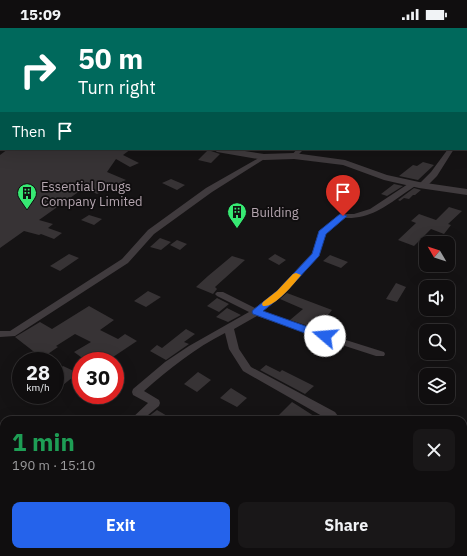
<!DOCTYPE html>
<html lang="en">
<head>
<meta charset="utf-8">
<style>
	:root { --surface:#100e0f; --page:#191718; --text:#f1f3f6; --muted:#9c9c9e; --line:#302e2f; --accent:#2563eb }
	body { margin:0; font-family:"IBM Plex Sans",sans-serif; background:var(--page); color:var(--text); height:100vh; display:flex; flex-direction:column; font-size:15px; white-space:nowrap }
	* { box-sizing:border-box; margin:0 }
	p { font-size:13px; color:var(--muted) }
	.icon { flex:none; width:22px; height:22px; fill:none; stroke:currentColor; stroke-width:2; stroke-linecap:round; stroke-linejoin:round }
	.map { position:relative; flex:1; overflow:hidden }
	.drawer { position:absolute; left:0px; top:388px; width:467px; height:140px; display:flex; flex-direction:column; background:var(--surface); border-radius:12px 12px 0 0; box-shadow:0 4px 16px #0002,0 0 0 1px var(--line) }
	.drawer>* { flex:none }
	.hud { position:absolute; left:0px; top:0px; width:467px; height:122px; box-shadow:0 4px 16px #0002,0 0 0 1px var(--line); background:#00695c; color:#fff; overflow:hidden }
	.needle { width:26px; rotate:309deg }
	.buttons { position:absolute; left:419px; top:208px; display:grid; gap:8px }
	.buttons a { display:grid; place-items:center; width:36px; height:36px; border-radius:8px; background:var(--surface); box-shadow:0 4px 16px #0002,0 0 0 1px var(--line); font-size:20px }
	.speed { position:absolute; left:12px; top:324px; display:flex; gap:8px; font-size:20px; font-weight:700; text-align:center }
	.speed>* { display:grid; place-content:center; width:52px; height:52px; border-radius:50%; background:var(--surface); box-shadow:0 4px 16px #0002,0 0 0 1px var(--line); line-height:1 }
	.speed small { font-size:10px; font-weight:400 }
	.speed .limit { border:6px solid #d22; background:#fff; color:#111 }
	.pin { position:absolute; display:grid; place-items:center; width:34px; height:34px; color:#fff; margin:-41px -17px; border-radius:50% 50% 50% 0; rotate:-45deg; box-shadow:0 0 4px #0007 }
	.pin .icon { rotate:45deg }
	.me { position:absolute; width:44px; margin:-22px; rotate:288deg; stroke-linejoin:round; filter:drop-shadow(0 0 3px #0008) }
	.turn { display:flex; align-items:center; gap:14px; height:84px; padding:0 12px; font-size:18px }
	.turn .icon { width:52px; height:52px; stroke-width:2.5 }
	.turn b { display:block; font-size:28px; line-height:34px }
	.then { display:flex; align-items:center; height:38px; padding:0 12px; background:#0003; gap:8px; font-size:15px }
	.round { display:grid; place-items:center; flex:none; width:42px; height:42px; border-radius:8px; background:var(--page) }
	.head { display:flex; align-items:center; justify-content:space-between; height:68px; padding:0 12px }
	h1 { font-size:24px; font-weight:700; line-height:30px; color:#1e9e55 }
	.action { display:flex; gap:8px; margin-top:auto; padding:8px 12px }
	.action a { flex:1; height:46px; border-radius:8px; background:var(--accent); color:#fff; font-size:16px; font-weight:700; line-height:46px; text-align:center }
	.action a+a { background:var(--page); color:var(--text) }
	.status { display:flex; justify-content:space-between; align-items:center; height:28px; padding:0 20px; background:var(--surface); direction:ltr }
	.status svg { height:11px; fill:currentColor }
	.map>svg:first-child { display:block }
	.building { fill:#373335 }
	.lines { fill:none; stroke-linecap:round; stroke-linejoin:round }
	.minor { fill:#403b3e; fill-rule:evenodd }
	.tertiary { fill:#403b3e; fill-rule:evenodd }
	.trunk { fill:#61585e; fill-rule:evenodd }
	.route { fill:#2563eb; stroke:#184099 }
	.slow { fill:#f59e0b }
	.labels { text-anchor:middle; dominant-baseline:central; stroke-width:3.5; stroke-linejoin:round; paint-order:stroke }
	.poi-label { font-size:13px; fill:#b4a5af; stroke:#100e0f; text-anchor:start }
</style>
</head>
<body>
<div class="status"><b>15:09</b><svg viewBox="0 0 49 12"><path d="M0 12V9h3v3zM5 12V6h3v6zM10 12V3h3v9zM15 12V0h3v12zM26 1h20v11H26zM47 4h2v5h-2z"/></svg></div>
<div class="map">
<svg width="467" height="528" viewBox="0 0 467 528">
	<rect width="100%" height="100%" fill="#151314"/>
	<path class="building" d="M 8,121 L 131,121 L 123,127 L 139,135 L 130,139 L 116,131 L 107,144 L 126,152 L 97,166 L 84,160 L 39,192 L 53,196 L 48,200 L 62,205 L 54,211 L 41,206 L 39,207 L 24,203 L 0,220 L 0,127 Z
		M 208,122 L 220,126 L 211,135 L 198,132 Z
		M 423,134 L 434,137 L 418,152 L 399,148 L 413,137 L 417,138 Z
		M 171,151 L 185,157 L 177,162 L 162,155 Z
		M 394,156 L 403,158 L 387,168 L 381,166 Z
		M 414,160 L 421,162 L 415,167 L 413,167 L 409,171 L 404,170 L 400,173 L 398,172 Z
		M 449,179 L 462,183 L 448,196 L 451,197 L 444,206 L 431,201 L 414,218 L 398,212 L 416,195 L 411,193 L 419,186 L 436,192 Z
		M 89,187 L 102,191 L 94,197 L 81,192 Z
		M 160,210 L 171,214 L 161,222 L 150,219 Z
		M 177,212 L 187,216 L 180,222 L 170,217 Z
		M 69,226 L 79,230 L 60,243 L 50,238 Z
		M 275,226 L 286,232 L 279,237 L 268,231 Z
		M 330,227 L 348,234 L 341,240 L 323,233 Z
		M 232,228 L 245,232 L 215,259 L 217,261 L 213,266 L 196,259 L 208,248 Z
		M 396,255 L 406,259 L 397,274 L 386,271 Z
		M 148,263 L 161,269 L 146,279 L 134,273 Z
		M 287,265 L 332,282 L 325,291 L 341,298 L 333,306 L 290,292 L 303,281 L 280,271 Z
		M 217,270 L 229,276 L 219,284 L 207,278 Z
		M 89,278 L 114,292 L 100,302 L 118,311 L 125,306 L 137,313 L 107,333 L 91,333 L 87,330 L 85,332 L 74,324 L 91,314 L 75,306 L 56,318 L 58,319 L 42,330 L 15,309 L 40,294 L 52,301 Z
		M 227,280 L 241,287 L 228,294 L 216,289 Z
		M 186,301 L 195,306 L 184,314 L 189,316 L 166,332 L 150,323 L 157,317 L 162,320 Z
		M 266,337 L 280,344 L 282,342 L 314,358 L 305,366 L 260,342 Z
		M 63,338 L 78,345 L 63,357 L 55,353 L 55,344 Z
		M 198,344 L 211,352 L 197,364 L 184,356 Z
		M 231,360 L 247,370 L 237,379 L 220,370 Z
		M 292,374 L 300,379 L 320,392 L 274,392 Z
		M 157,382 L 174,392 L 144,392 Z"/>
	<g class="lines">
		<path class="minor" d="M 451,0 L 460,0 L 460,1 L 451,1 Z
			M 466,1 L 467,1 L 467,5 L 466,5 Z
			M 466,91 L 467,91 L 466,97 Z
			M 297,121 L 304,121 L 296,129 L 292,129 L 291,128 Z
			M 448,121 L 454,121 L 437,148 L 426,159 L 420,159 L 420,155 L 431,144 Z
			M 264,127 L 267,129 L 266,130 L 212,164 L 154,206 L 128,235 L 15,308 L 0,309 L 0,303 L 10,303 L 122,231 L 148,202 L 206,160 Z
			M 411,154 L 414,154 L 418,156 C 413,160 407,163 402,167 C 384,180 368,191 345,190 L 326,206 L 319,228 L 283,267 L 263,283 L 314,302 L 384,324 L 385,326 L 384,328 L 376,328 L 308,306 L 257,288 L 234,301 L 239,321 L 251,339 L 335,384 L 341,392 L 329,392 L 243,343 L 229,321 L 225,305 C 195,320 169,341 144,363 L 159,372 L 160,375 L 159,378 L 142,392 L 130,392 L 148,375 L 133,367 L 132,364 L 133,361 L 165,334 L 189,318 L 249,284 L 217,268 L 215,266 L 217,264 L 223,264 L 255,280 L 277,263 L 312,225 L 319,203 L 340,186 L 354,186 L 370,181 Z
			M 463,499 L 467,500 L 467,513 L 463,512 Z
			M 145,524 L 159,524 L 158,528 L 143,528 Z"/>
		<path class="tertiary" d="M 0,54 L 1,54 L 1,58 L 0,58 Z
			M 0,87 L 1,87 L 1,91 L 0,91 Z
			M 213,121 L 232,121 L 264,126 L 294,125 L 345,132 L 387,147 L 419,154 L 467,161 L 467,167 L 419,160 L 384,152 L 343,137 L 294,131 L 264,132 L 217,124 Z"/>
		<path class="trunk" d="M 0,23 L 1,24 L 1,30 L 0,29 Z
			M 466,85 L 467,85 L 467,91 L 466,91 Z"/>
	</g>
	<path class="route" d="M 340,186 L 343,186 L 347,188 L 326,206 L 319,228 L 283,267 L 263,283 L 328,306 L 330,308 L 328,311 L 321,311 L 253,286 L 252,284 L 253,282 L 277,263 L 312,226 L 319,203 Z"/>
	<path class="slow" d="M 296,245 L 301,247 C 294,256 274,280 263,278 L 262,276 L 263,274 L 277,263 L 293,246 Z"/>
	<defs>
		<g id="building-pin" transform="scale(1)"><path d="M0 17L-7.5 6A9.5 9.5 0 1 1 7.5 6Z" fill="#37e973" stroke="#100e0f"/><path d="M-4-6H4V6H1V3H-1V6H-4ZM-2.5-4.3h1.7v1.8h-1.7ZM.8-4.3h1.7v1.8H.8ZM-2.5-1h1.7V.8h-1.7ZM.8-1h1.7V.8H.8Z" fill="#111"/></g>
	</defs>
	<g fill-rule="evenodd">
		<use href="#building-pin" x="27" y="165"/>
		<use href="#building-pin" x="237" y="184"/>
	</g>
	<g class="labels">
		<g class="poi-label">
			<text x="41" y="158">Essential Drugs<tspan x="41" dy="15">Company Limited</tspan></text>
			<text x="251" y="184">Building</text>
		</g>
	</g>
</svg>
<div class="buttons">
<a><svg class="needle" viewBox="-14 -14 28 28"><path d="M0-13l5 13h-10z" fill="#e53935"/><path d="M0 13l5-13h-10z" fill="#9c9c9e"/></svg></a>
<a><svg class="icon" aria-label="sound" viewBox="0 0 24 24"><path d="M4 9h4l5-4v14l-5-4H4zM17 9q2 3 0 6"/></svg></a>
<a><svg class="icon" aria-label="search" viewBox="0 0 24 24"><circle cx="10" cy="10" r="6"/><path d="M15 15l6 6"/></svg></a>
<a><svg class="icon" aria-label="layers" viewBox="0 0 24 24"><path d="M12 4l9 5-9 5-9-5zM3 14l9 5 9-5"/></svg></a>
</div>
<div class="speed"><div>28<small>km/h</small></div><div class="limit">30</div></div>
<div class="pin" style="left:343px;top:188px;background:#d93025"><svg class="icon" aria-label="arrive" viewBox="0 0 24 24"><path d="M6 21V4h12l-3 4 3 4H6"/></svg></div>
<svg class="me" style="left:325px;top:308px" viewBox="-20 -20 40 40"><circle r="19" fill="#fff"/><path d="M0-13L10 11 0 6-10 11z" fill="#2563eb"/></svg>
<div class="hud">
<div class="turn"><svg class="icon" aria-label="right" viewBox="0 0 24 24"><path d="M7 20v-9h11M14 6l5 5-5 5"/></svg><div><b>50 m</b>Turn right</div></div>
<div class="then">Then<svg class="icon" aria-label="arrive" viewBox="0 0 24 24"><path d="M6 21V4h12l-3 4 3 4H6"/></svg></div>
</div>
<section class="drawer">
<div class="head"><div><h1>1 min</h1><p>190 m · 15:10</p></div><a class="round"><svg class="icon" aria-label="close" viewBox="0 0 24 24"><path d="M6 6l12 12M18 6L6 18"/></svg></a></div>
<div class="action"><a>Exit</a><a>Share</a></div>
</section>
</div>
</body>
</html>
